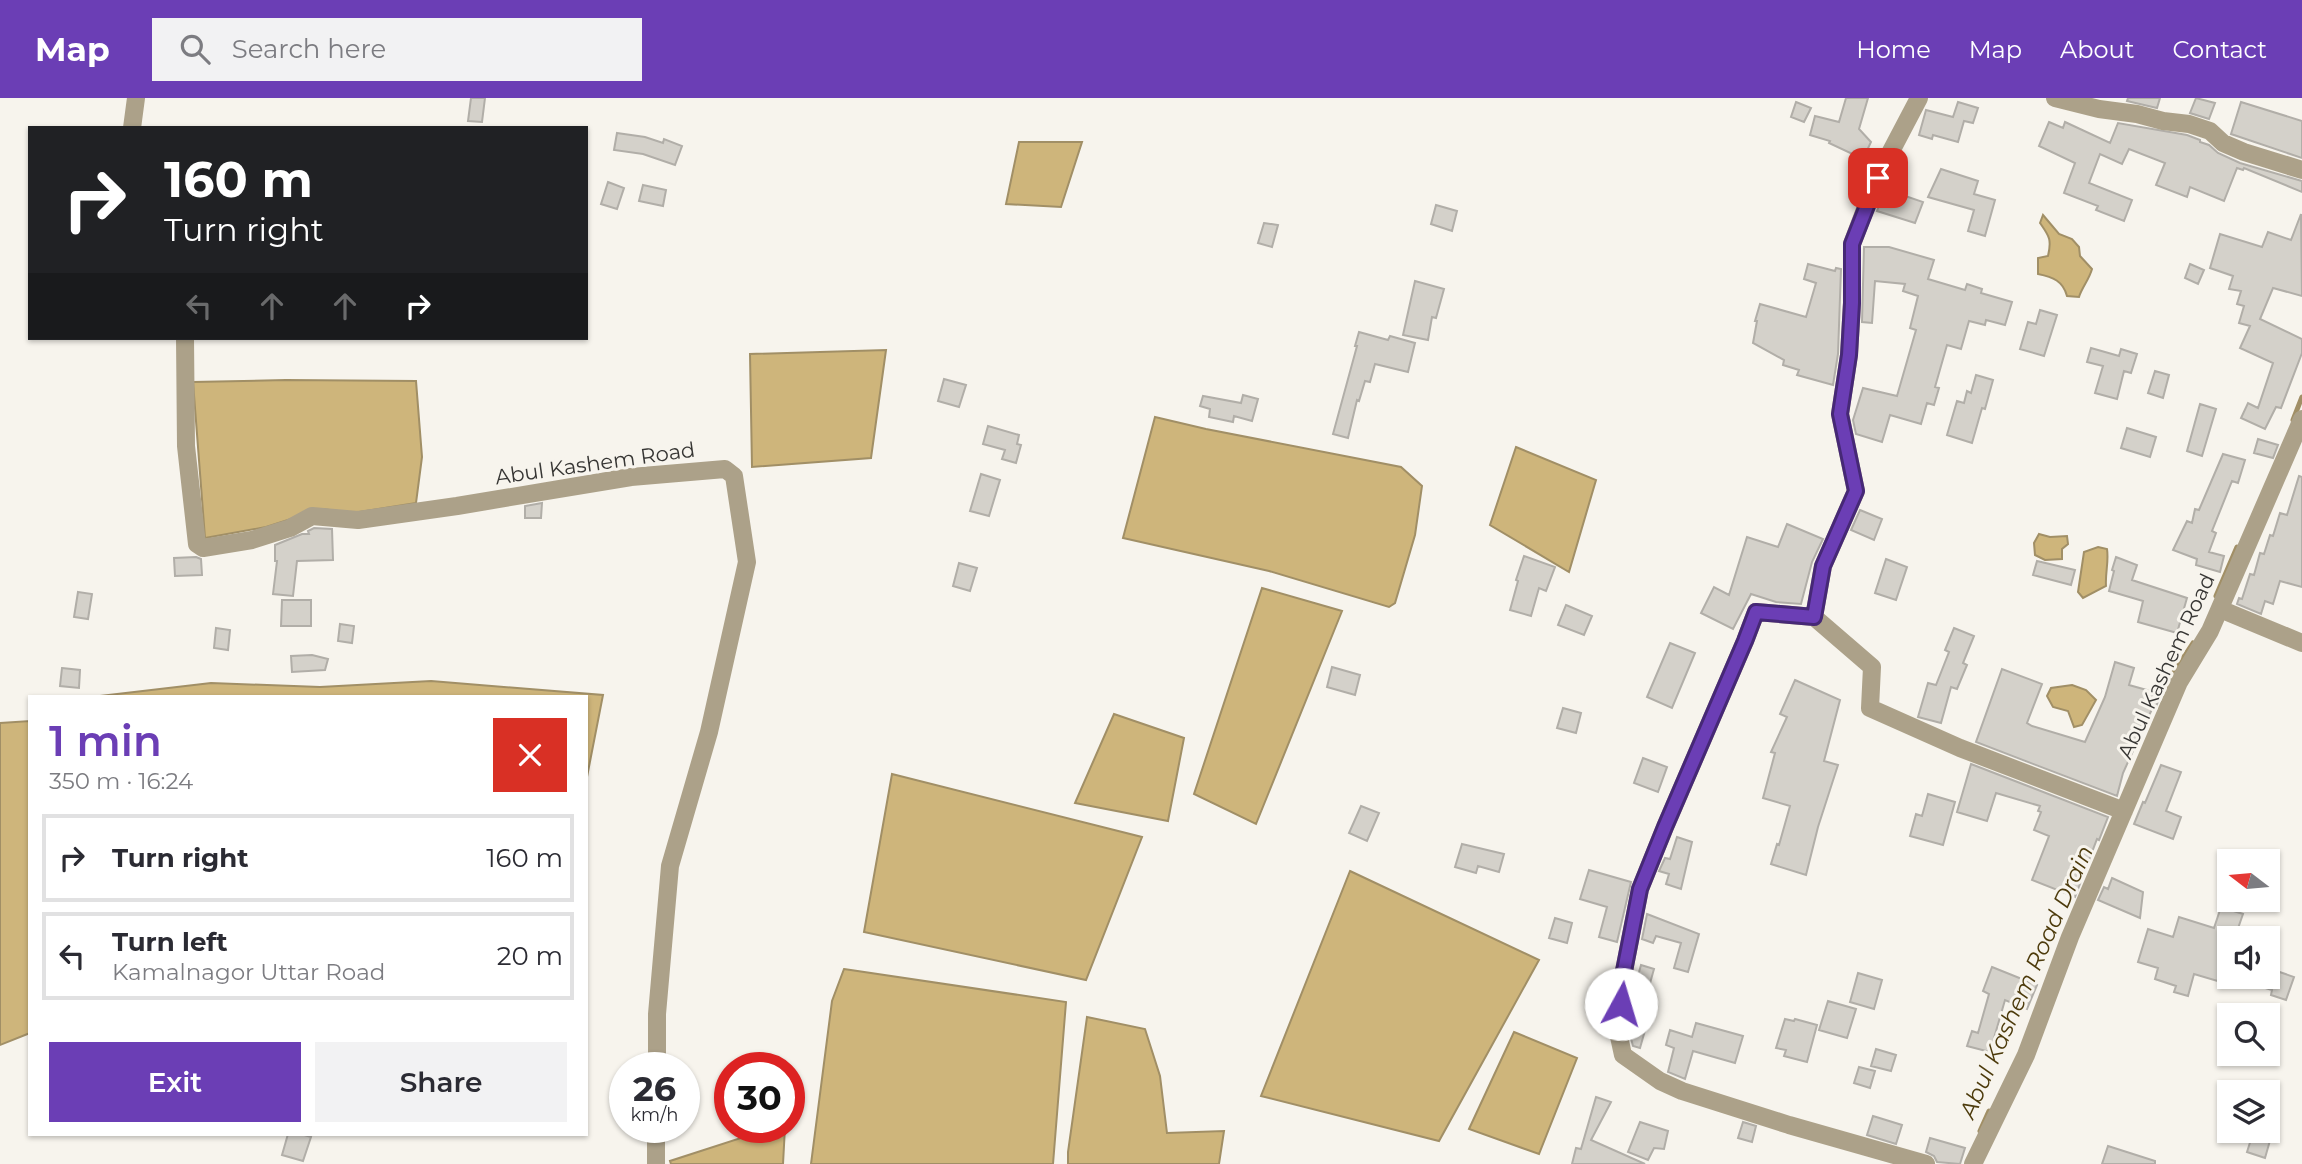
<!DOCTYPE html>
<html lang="en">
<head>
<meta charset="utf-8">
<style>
	:root { --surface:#fff; --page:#f2f2f3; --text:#2b2b33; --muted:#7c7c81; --line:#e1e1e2; --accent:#6b3eb5 }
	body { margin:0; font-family:Montserrat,sans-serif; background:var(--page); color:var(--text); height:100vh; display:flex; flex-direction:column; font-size:26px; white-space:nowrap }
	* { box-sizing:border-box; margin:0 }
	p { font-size:23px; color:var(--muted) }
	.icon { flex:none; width:38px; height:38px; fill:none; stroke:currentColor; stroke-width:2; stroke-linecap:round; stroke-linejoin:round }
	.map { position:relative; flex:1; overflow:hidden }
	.panel { position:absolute; left:28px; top:597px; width:560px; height:441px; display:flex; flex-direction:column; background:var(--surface); border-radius:0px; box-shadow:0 2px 5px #0004 }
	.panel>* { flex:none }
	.guide { position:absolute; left:28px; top:28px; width:560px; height:214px; border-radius:0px; box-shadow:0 2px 5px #0004; background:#202124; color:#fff; overflow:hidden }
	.needle { width:46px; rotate:286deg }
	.fabs { position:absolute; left:2217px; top:751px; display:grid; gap:14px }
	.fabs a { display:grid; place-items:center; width:63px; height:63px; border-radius:0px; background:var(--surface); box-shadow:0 2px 5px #0004; font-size:35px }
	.speed { position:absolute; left:609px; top:954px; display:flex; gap:14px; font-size:35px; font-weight:700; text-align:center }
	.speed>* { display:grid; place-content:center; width:91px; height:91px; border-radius:50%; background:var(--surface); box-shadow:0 2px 5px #0004; line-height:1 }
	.speed small { font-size:18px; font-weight:400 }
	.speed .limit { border:10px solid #d22; background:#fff; color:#111 }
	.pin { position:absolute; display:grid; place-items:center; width:60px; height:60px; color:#fff; margin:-30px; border-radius:14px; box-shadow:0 4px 10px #0006 }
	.me { position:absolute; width:77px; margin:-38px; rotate:6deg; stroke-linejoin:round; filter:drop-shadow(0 0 5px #0008) }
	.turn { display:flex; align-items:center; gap:24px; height:147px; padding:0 21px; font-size:32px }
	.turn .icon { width:91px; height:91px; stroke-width:2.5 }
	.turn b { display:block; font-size:49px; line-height:60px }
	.lanes { display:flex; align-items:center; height:66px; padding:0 21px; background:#0003; justify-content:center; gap:35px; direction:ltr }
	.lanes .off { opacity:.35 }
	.round { display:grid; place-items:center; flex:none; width:74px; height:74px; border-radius:0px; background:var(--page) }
	.head { display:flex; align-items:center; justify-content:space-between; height:119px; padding:0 21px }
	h1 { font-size:42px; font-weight:600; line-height:52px; color:var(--accent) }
	.primary-button { display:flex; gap:14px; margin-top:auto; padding:14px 21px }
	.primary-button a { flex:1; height:80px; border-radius:0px; background:var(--accent); color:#fff; font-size:28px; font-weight:600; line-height:80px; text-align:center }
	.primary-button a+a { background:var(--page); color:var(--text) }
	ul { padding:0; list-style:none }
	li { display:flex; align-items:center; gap:21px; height:88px; margin:0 14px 10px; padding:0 7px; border:4px solid var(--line); border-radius:0px }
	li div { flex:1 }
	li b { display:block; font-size:26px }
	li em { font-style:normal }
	header { display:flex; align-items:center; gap:42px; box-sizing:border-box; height:98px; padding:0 35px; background:var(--accent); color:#fff }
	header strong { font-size:33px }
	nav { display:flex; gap:38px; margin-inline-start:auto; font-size:24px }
	.search { width:490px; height:63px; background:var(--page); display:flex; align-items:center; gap:18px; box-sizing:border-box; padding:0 24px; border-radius:0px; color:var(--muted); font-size:26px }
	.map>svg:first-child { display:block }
	.water { fill:#ceb57b; stroke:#a18f66; stroke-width:2 }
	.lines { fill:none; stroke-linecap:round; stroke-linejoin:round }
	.stream { stroke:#a18f66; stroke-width:5 }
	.building { fill:#d4d1ca; stroke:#b1aea8; stroke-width:2 }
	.minor { stroke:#aca189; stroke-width:18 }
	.route-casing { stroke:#462876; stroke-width:18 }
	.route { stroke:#6b3eb5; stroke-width:12 }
	.labels { text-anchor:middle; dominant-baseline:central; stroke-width:6; stroke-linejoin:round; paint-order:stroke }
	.street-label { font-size:21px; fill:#373634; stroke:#f7f4ed }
	.water-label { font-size:23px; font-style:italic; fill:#4d3b0c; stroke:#f7f4ed }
</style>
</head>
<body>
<header>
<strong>Map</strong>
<div class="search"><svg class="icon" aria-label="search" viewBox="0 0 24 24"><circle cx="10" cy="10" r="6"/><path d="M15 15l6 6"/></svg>Search here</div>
<nav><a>Home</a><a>Map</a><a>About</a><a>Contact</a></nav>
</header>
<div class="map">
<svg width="2302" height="1066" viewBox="0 0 2302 1066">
	<rect width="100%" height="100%" fill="#f7f4ed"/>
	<path class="water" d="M 1019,44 L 1082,44 L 1061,109 L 1006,106 Z
		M 2043,117 L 2059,136 L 2072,141 L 2079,149 L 2080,158 L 2092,171 C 2089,182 2082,189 2079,199 L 2067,198 C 2063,183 2053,179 2038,176 L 2038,160 L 2048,158 C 2052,141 2049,138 2040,125 Z
		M 886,252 L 871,360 L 752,369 L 750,256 Z
		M 286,282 L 416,283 L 422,359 L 416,405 L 353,415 L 322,411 L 266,429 L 205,440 L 193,284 Z
		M 1155,319 L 1206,331 L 1401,369 L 1422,388 L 1415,437 L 1395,505 L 1389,509 L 1269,473 L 1123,440 Z
		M 1516,349 L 1596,382 L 1569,474 L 1490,427 Z
		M 2039,436 L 2050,439 L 2067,438 L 2068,446 L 2062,451 L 2062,461 L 2045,462 L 2035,457 L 2034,445 Z
		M 2098,449 L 2107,451 C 2109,464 2105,475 2106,488 L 2083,500 L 2078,494 L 2084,454 Z
		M 1262,490 L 1342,513 L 1256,726 L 1194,696 Z
		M 431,583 L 603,597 L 586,684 L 586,598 L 100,598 L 211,585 L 320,589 Z
		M 2072,587 L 2086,592 L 2096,602 L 2082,627 L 2074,629 L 2068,613 L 2053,609 L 2047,598 L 2051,590 Z
		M 1114,616 L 1184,640 L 1168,723 L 1075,705 Z
		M 30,623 L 30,935 L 0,947 L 0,625 Z
		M 892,676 L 1142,739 L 1086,882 L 864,834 Z
		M 1350,773 L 1539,862 L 1439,1043 L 1261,998 Z
		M 844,871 L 1066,904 L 1053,1066 L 811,1066 L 832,903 Z
		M 1087,919 L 1145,931 L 1160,978 L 1167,1035 L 1224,1033 L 1219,1066 L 1068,1066 L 1068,1054 Z
		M 1514,934 L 1577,960 L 1539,1056 L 1469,1031 Z
		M 775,1029 L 785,1029 L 783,1066 L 671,1066 L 670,1063 Z"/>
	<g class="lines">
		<path class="stream" d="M 2293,322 L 2302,299
			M 2216,498 L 2237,449
			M 2169,588 L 2170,580 L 2193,545
			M 1980,1033 L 1989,1013"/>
	</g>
	<path class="building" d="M 471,0 L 485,0 L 482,24 L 468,23 Z
		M 1846,0 L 1868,0 L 1859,31 L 1871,44 L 1863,61 L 1829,45 L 1830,43 L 1810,37 L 1815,18 L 1839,24 Z
		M 2128,0 L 2160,0 L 2157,10 L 2127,3 Z
		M 2196,0 L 2215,5 L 2209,21 L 2190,15 Z
		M 1796,4 L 1811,10 L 1804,24 L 1791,19 Z
		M 1958,4 L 1978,10 L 1973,25 L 1964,23 L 1958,44 L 1933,37 L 1932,41 L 1919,37 L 1926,12 L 1953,19 Z
		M 2241,4 L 2302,23 L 2302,60 L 2231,36 Z
		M 2049,24 L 2063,30 L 2065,24 L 2110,45 L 2118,25 L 2187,37 L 2200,42 L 2200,44 L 2209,47 L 2218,55 L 2240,65 L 2302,83 L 2302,94 L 2244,70 L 2243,72 L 2237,70 L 2224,103 L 2190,89 L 2187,99 L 2156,87 L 2165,65 L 2129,51 L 2122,66 L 2100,56 L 2089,85 L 2132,102 L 2124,123 L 2096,112 L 2098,108 L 2064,95 L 2075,65 L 2039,48 Z
		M 617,35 L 645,39 L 663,45 L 664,41 L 682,48 L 675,67 L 643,56 L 614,52 Z
		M 1941,71 L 1978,83 L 1974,96 L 1995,102 L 1985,138 L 1968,133 L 1974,112 L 1928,99 Z
		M 608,84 L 624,90 L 617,111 L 601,106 Z
		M 643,87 L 666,92 L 663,108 L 639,103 Z
		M 1885,91 L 1923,104 L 1915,125 L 1877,113 Z
		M 1436,107 L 1457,113 L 1452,133 L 1431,126 Z
		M 2301,116 L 2302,198 L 2273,190 L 2260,221 L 2302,241 L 2302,255 L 2281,310 L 2276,309 L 2265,331 L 2241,320 L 2248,305 L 2258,310 L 2273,265 L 2240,250 L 2250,228 L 2239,225 L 2244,208 L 2237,206 L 2241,193 L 2229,191 L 2233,178 L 2210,170 L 2220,136 L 2262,149 L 2268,134 L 2291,142 Z
		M 1264,125 L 1278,127 L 1272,149 L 1258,145 Z
		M 1864,149 L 1889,149 L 1934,162 L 1928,181 L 1965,192 L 1967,186 L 1982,191 L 1981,195 L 2012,204 L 2005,227 L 1986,222 L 1985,227 L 1969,223 L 1961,251 L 1947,247 L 1935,289 L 1939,290 L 1934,307 L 1927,305 L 1921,326 L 1890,317 L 1882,344 L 1856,336 L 1853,322 L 1863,290 L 1897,298 L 1916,232 L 1910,230 L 1918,198 L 1903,193 L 1905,186 L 1875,183 L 1872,225 L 1862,224 Z
		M 1808,166 L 1835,173 L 1836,170 L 1841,171 L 1838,256 L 1833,287 L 1797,277 L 1799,272 L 1783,267 L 1784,262 L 1753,245 L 1757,223 L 1755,223 L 1760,206 L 1806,219 L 1816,185 L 1804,181 Z
		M 2190,166 L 2204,172 L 2198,186 L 2185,180 Z
		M 1415,183 L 1444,191 L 1436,220 L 1432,219 L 1428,242 L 1403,237 Z
		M 2040,212 L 2057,217 L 2044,258 L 2020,251 L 2028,224 L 2036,226 Z
		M 1359,234 L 1388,242 L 1390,238 L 1415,245 L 1408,274 L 1375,266 L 1370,284 L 1365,283 L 1359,303 L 1357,302 L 1348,340 L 1333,336 L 1357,248 L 1355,248 Z
		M 2091,250 L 2119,258 L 2121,251 L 2137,256 L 2131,275 L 2124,273 L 2117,301 L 2095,295 L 2103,268 L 2087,264 Z
		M 2155,273 L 2169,277 L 2163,300 L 2148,295 Z
		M 1976,277 L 1993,282 L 1985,311 L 1982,310 L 1972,345 L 1947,337 L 1957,303 L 1964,305 L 1967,293 L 1971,295 Z
		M 944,281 L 966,287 L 959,309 L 938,303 Z
		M 1243,297 L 1258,301 L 1252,323 L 1234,318 L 1233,324 L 1209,319 L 1210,311 L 1200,308 L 1203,298 L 1241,305 Z
		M 2200,306 L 2216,311 L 2202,358 L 2187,353 Z
		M 988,328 L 1019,337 L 1017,346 L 1021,347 L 1016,365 L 1002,361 L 1005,352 L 983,346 Z
		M 2127,330 L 2156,339 L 2150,359 L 2121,350 Z
		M 2258,341 L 2278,347 L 2273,360 L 2254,355 Z
		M 2223,356 L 2245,362 L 2238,385 L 2232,383 L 2212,433 L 2216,435 L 2209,454 L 2224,458 L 2220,474 L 2196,467 L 2197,461 L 2173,452 L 2187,423 L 2192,425 L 2195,411 L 2199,412 Z
		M 981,376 L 1000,382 L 989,418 L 970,413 Z
		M 2299,378 L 2302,379 L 2302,489 L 2280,483 L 2273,506 L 2265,503 L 2261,516 L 2237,506 L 2239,500 L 2242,501 L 2250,476 L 2254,477 L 2260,455 L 2264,456 L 2270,437 L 2273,438 L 2280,415 L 2287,417 Z
		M 542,405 L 541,420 L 525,420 L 525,408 Z
		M 1860,412 L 1882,421 L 1874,442 L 1851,432 Z
		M 1787,426 L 1823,441 L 1812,464 L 1801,506 L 1776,504 L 1751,496 L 1733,531 L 1701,515 L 1714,489 L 1729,497 L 1747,439 L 1778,449 Z
		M 314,430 L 332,431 L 333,462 L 297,463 L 293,498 L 273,496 L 277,463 L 275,463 L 275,447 L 302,436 L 309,436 L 308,433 Z
		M 1524,458 L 1555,469 L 1546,493 L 1539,490 L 1531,518 L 1510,512 L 1518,483 L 1516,482 Z
		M 196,459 L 201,461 L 202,477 L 175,478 L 174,460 Z
		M 2116,459 L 2137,467 L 2132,482 L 2187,500 L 2177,535 L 2138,524 L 2143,503 L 2109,493 L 2114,473 L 2112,472 Z
		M 1886,461 L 1907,469 L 1896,502 L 1875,495 Z
		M 2037,463 L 2075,472 L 2071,487 L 2033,477 Z
		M 959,465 L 977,470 L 970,493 L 953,488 Z
		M 78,494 L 92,496 L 88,521 L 74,519 Z
		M 282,502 L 311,502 L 311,528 L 281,528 Z
		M 1566,507 L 1592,518 L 1584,537 L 1558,527 Z
		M 340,526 L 354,528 L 352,545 L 338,543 Z
		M 216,530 L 230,532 L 228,552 L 214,550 Z
		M 1954,530 L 1974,538 L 1963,565 L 1967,567 L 1957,591 L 1951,589 L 1941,625 L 1918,619 L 1928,585 L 1936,587 L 1949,554 L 1945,552 Z
		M 1670,545 L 1695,555 L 1672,610 L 1647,599 Z
		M 312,557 L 328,561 L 325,572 L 292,574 L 291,558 Z
		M 2115,564 L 2134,570 L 2129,587 L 2161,596 L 2155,611 L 2152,611 L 2123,675 L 2117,698 L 1976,644 L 2002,571 L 2042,586 L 2027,625 L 2032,628 L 2085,644 L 2105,599 Z
		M 1332,569 L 1360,577 L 1355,597 L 1327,589 Z
		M 62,570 L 80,572 L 79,590 L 60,588 Z
		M 1795,582 L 1840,602 L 1824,663 L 1838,667 L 1818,729 L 1806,777 L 1771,766 L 1777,746 L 1779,747 L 1790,708 L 1763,700 L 1775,655 L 1771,654 L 1787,619 L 1780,616 Z
		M 1563,610 L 1581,615 L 1576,635 L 1557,630 Z
		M 1643,660 L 1667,669 L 1658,694 L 1634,685 Z
		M 1971,666 L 2108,719 L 2099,742 L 2097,741 L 2075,799 L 2032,782 L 2049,738 L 2034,732 L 2041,714 L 2038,713 L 2040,708 L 1996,695 L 1987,723 L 1957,714 Z
		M 2161,667 L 2181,674 L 2166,713 L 2181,719 L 2173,741 L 2134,726 L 2143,704 L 2145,705 Z
		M 1928,696 L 1955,704 L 1943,747 L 1910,738 L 1916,716 L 1922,718 Z
		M 1361,708 L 1379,715 L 1367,743 L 1349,735 Z
		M 1677,739 L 1692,744 L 1681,791 L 1666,786 L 1669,776 L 1659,773 L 1665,760 L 1670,761 Z
		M 1462,746 L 1504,756 L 1499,774 L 1478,768 L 1476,775 L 1455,769 Z
		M 1589,772 L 1631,784 L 1617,844 L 1599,839 L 1607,809 L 1580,801 Z
		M 2112,780 L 2143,794 L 2140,820 L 2098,802 L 2104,789 L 2108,791 Z
		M 2221,809 L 2243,816 L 2236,836 L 2234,840 L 2230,840 L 2230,859 L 2221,884 L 2194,876 L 2188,898 L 2174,894 L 2176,888 L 2155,881 L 2158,870 L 2138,864 L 2148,831 L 2173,839 L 2179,819 L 2214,830 Z
		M 1647,816 L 1699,836 L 1688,874 L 1674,870 L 1681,845 L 1656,838 L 1653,845 L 1642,841 Z
		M 1555,820 L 1572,825 L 1567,845 L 1549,840 Z
		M 1641,867 L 1654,871 L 1647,896 L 1634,892 Z
		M 1992,869 L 2037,887 L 2027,911 L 2005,902 L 1990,954 L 1967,948 L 1972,933 L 1978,935 L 1989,896 L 1983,893 Z
		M 2268,870 L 2294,879 L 2286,902 L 2271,897 L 2272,892 L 2239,882 L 2240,878 L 2268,878 Z
		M 1858,875 L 1882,882 L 1874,911 L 1850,904 Z
		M 1828,903 L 1856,911 L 1847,940 L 1819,932 Z
		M 1785,921 L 1794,923 L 1795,921 L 1817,927 L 1807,964 L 1784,958 L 1786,952 L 1776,950 Z
		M 1632,925 L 1646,929 L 1640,950 L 1633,948 L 1629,933 Z
		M 1696,925 L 1743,938 L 1735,965 L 1693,953 L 1685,981 L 1668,974 L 1674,950 L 1666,947 L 1670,932 L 1692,939 Z
		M 1876,951 L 1896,957 L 1891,973 L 1871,968 Z
		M 1859,969 L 1875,973 L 1870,990 L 1854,985 Z
		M 1596,999 L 1611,1004 L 1591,1042 L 1645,1066 L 1572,1066 L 1576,1050 L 1581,1051 Z
		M 1873,1018 L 1902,1027 L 1896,1046 L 1867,1037 Z
		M 1640,1024 L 1668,1033 L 1664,1051 L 1654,1050 L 1648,1062 L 1628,1054 Z
		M 1743,1024 L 1756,1028 L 1752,1044 L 1738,1040 Z
		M 2254,1032 L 2273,1032 L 2265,1060 L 2247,1054 Z
		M 288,1036 L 301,1036 L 311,1039 L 303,1063 L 282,1057 Z
		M 1930,1040 L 1965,1050 L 1960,1066 L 1937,1064 L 1934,1058 L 1926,1054 Z
		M 2108,1048 L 2155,1063 L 2155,1066 L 2102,1066 Z"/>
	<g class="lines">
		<path class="minor" d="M 1919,0 L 1877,80 L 1852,146 L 1852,205 L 1849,257 L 1840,316 L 1856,393 L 1823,468 L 1814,519 L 1872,569 L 1870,610 L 1960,650 L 2124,713
			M 2055,0 L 2099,11 L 2137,16 L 2163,23 L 2189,26 L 2210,33 L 2223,45 L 2244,54 L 2302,72
			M 132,30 L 136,0
			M 185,240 L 186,348 L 197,446 L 203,450 L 252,442 L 290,430 L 312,418 L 358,422 L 457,408 L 631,379 L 725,371 L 734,378 L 747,464 L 709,634 L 670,768 L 657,916 L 657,970
			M 2220,511 L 2302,545
			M 1814,519 L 1756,514 L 1745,543 L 1665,729 L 1640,791 L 1623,878 L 1618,934 L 1623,957 L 1660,983 L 1682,993 L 1789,1027 L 1926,1066
			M 656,1066 L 656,1029
			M 1973,1066 L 2026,957 L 2070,839 L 2179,584 L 2210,533 L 2302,321"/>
	</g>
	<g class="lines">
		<g class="route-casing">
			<path id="route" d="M 1621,906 L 1623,878 L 1640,791 L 1665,729 L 1745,543 L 1756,514 L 1814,519 L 1823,468 L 1856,393 L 1840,316 L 1849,257 L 1852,205 L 1852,146 L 1878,80"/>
		</g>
		<use href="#route" class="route"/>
	</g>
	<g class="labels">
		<g class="street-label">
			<text transform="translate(595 365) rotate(-8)">Abul Kashem Road</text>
			<text transform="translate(2166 568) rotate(-65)">Abul Kashem Road</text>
		</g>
		<g class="water-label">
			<text transform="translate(2026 884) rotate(-66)">Abul Kashem Road Drain</text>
		</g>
	</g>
</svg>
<div class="fabs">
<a><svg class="needle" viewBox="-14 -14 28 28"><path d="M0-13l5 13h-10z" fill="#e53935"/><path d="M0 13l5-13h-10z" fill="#7c7c81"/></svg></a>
<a><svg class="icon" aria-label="sound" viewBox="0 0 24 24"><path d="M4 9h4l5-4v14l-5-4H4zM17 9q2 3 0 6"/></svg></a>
<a><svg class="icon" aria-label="search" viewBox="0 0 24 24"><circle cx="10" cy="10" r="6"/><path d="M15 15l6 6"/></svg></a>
<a><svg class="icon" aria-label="layers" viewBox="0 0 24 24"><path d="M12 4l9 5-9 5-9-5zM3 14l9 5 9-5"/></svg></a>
</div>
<div class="speed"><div>26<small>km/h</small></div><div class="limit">30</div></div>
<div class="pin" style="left:1878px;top:80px;background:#d93025"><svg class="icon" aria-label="arrive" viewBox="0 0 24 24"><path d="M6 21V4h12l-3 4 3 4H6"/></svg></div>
<svg class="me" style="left:1621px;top:906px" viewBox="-20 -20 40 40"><circle r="19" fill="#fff"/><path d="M0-13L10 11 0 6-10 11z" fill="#6b3eb5"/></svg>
<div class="guide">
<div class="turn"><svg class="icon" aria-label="right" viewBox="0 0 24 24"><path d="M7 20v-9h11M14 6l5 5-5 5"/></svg><div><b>160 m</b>Turn right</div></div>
<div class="lanes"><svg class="icon off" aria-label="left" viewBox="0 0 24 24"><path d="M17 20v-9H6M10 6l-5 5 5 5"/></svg><svg class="icon off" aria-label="ahead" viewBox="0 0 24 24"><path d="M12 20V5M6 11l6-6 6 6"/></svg><svg class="icon off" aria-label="ahead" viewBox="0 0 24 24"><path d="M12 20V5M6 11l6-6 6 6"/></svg><svg class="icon" aria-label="right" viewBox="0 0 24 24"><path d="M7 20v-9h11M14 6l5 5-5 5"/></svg></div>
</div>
<section class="panel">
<div class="head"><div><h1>1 min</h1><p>350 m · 16:24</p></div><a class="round" style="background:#d93025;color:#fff"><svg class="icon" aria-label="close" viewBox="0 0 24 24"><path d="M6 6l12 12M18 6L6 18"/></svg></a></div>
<ul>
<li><svg class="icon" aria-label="right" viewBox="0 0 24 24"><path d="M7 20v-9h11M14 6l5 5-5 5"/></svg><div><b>Turn right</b></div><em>160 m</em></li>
<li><svg class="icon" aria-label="left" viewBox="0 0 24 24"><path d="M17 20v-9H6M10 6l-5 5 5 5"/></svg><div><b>Turn left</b><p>Kamalnagor Uttar Road</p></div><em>20 m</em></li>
</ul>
<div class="primary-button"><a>Exit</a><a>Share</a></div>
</section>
</div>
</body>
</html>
